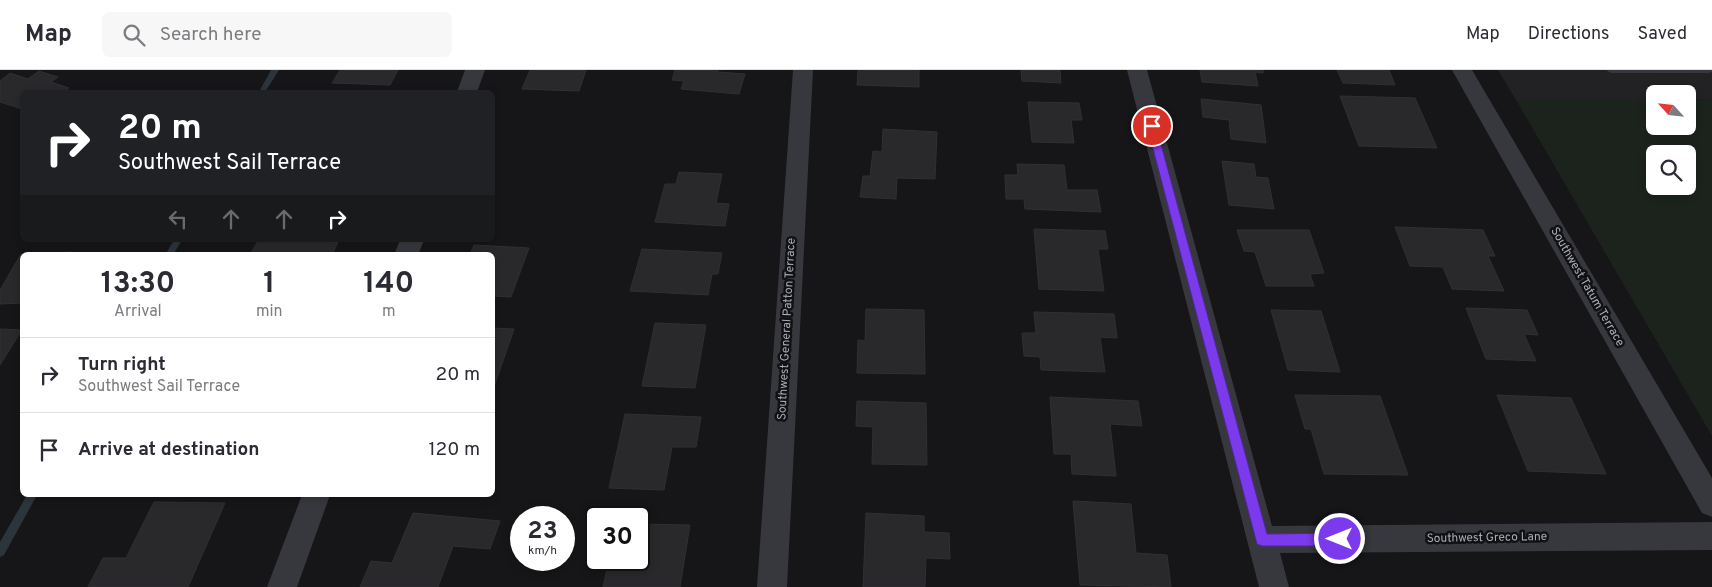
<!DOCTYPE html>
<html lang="en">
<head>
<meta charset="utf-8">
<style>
	:root { --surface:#fff; --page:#f7f7f7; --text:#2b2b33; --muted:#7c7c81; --line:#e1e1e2 }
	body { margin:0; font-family:Overpass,sans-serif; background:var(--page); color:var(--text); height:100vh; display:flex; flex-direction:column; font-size:19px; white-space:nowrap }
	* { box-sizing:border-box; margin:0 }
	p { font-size:16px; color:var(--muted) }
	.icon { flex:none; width:28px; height:28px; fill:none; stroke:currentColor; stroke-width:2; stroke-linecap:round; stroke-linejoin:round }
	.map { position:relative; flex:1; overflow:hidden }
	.side { position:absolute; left:20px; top:182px; width:475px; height:245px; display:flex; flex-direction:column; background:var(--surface); border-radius:8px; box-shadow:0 2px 8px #0003 }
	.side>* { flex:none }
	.top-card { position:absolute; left:20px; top:20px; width:475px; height:152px; border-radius:8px; box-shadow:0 2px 8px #0003; background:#202124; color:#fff; overflow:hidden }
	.needle { width:32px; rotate:297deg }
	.controls { position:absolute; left:1646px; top:15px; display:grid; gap:10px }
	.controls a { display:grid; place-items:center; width:50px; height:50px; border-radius:8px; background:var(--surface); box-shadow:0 2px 8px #0003; font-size:25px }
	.speed { position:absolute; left:510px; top:436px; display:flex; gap:10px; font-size:25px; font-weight:700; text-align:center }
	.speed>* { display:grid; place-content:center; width:65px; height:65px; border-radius:50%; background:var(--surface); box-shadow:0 2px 8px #0003; line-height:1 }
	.speed small { font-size:12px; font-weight:400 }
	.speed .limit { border:2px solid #111; border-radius:8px; background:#fff; color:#111 }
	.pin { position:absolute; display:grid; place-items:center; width:42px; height:42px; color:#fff; margin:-21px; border:2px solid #fff; border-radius:50%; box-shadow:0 1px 5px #0007 }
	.me { position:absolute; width:55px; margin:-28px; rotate:270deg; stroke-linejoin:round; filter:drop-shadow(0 0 4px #0008) }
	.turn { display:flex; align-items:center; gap:18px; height:105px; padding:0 15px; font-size:22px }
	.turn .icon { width:65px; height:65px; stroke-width:2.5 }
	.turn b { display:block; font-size:35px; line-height:42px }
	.lanes { display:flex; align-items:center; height:48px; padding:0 15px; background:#0003; justify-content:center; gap:25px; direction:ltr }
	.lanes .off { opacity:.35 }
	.eta { display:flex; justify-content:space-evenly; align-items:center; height:85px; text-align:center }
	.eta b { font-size:30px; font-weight:700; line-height:35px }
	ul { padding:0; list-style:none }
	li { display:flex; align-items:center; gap:15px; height:75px; padding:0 15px; border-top:1px solid var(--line) }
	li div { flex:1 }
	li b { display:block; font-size:19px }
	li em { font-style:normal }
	header { display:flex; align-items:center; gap:30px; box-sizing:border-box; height:70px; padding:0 25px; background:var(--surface); border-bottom:1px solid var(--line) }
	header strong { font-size:24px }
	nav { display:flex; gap:28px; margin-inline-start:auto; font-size:18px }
	.search { width:350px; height:45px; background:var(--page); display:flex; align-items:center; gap:12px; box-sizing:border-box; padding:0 18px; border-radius:8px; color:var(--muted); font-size:19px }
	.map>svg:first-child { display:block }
	.built { fill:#222225 }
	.green { fill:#1c231d; fill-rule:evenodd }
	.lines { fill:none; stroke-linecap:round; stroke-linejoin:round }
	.stream { fill:#2c353c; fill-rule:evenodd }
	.building { fill:#29292c; stroke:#303034 }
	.lane { fill:#37383d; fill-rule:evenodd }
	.street { fill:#37383d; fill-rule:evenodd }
	.route { fill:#7c3aed; stroke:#51269a }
	.labels { text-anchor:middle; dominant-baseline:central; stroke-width:5; stroke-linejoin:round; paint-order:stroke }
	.street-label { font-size:12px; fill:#a8adb8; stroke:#111113 }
</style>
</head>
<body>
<header>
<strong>Map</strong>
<div class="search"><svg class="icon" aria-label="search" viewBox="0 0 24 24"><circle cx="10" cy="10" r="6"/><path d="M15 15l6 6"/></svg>Search here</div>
<nav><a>Map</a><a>Directions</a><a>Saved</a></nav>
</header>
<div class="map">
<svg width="1712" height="517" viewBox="0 0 1712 517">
	<rect width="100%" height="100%" fill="#161618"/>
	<path class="built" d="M 1498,0 L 1712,0 L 1712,29 L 1688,30 L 1688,24 L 1655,24 L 1655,30 L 1516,30 Z"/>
	<path class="green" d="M 1712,29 L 1712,366 L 1516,30 L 1655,30 L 1655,56 L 1688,56 L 1688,30 ZM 1655,84 L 1688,84 L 1688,116 L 1655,116 Z"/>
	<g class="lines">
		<path class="stream" d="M 271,0 L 279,0 L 265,22 L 259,22 Z
			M 174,170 L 182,170 L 173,185 L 165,185 Z
			M 27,425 L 37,425 L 4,485 L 0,487 L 0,472 Z"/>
	</g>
	<path class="building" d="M 340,0 L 398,0 L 390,15 L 332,13 Z
		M 530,0 L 586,0 L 579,21 L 522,19 Z
		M 675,0 L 718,0 L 718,2 L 745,4 L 739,24 L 681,19 L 684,11 L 672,10 Z
		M 858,0 L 919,0 L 919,17 L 857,15 Z
		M 1021,0 L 1060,0 L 1061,13 L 1022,11 Z
		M 1200,0 L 1263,0 L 1263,3 L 1255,2 L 1258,16 L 1202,12 Z
		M 1337,0 L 1389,0 L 1395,15 L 1343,13 Z
		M 39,1 L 58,7 L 51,12 L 69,18 L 63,22 L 22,22 L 22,39 L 0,32 L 0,11 L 10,3 L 28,9 Z
		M 1340,26 L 1415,28 L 1437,78 L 1359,76 Z
		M 1201,29 L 1261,35 L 1266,73 L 1231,69 L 1229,50 L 1203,47 Z
		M 1028,32 L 1079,33 L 1082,50 L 1071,50 L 1074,73 L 1032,72 Z
		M 883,59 L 937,62 L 935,109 L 897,108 L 896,129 L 860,127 L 863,106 L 870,106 L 873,81 L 882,82 Z
		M 1222,91 L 1254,94 L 1256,107 L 1268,108 L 1274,139 L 1229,135 Z
		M 1017,94 L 1064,95 L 1067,120 L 1097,120 L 1101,142 L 1025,139 L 1024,129 L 1006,129 L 1005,105 L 1018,105 Z
		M 679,102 L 722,104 L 716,133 L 729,134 L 725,156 L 655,152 L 665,114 L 676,114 Z
		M 1395,157 L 1483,160 L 1495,186 L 1488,186 L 1504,221 L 1452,219 L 1443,197 L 1410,196 Z
		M 1034,159 L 1105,161 L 1108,179 L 1098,179 L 1104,221 L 1039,219 Z
		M 1237,160 L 1309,160 L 1324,203 L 1310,204 L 1314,216 L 1266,216 L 1255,182 L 1244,181 Z
		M 258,171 L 338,172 L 332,185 L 250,185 Z
		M 474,175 L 529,178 L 511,227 L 492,226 L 492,185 L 470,185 Z
		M 642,179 L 722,183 L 718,204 L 712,204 L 708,225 L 630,221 Z
		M 72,182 L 70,185 L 22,185 L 22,233 L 0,234 L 0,220 L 21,184 Z
		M 1466,238 L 1527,240 L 1538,265 L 1524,264 L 1536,291 L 1486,289 Z
		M 866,239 L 924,240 L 925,304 L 857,303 L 858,270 L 865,271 Z
		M 1271,240 L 1321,241 L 1340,302 L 1288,300 Z
		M 1034,242 L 1114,244 L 1117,268 L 1100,267 L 1105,302 L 1041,300 L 1040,287 L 1024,286 L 1022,263 L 1036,263 Z
		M 655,253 L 706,255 L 695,318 L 642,316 Z
		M 492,258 L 514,259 L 495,314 L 492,314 Z
		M 0,259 L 22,260 L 0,295 Z
		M 1295,325 L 1380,326 L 1408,405 L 1324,404 L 1311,359 L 1305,359 Z
		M 1497,325 L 1571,328 L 1606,404 L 1528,401 Z
		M 1050,327 L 1138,331 L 1142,356 L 1110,354 L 1116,406 L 1072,404 L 1071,384 L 1054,384 Z
		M 857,331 L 926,333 L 927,395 L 872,394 L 873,357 L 856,356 Z
		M 625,344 L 701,347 L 696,377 L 672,377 L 664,420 L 609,418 Z
		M 1073,431 L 1131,434 L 1136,483 L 1167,485 L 1171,517 L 1080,515 Z
		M 154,432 L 225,433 L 188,517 L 88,517 L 103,488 L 126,488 Z
		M 413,443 L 500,451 L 490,479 L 453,476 L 438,517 L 360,517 L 371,491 L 392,493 Z
		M 866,443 L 924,446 L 924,462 L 949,463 L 950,489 L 926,488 L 925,517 L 863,517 Z
		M 639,454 L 690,455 L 680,517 L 603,517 L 609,490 L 639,490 Z"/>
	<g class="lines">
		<path class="lane" d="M 1606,0 L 1712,0 L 1712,2 L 1708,3 L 1611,3 Z"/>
		<path class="street" d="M 465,0 L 485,0 L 477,22 L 457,22 Z
			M 793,0 L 813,0 L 787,517 L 757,517 Z
			M 1127,0 L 1147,0 L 1272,456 L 1712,452 L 1712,480 L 1280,483 L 1289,517 L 1259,517 Z
			M 1452,0 L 1472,0 L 1712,408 L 1712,447 L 1702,443 Z
			M 400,170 L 424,170 L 418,185 L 394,185 Z
			M 302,425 L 330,425 L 297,517 L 267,517 Z"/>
	</g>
	<path class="route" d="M 1152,53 L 1156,56 L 1267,464 L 1340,463 L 1345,465 L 1347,469 L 1345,474 L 1340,476 L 1262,476 L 1257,474 L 1147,56 Z"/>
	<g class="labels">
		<g class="street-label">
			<text transform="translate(1587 217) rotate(60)">Southwest Tatum Terrace</text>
			<text transform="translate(787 259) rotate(-87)">Southwest General Patton Terrace</text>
			<text transform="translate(1487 468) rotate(-1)">Southwest Greco Lane</text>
		</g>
	</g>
</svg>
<div class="controls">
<a><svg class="needle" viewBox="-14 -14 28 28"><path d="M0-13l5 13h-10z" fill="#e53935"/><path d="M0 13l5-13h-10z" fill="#7c7c81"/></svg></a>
<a><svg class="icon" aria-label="search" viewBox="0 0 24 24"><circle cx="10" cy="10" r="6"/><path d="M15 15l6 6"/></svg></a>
</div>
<div class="speed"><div>23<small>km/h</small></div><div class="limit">30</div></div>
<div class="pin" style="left:1152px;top:56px;background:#d93025"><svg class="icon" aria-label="arrive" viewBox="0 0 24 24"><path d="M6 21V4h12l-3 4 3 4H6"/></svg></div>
<svg class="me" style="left:1340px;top:469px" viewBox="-20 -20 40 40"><circle r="17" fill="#7c3aed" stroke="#fff" stroke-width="3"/><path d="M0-11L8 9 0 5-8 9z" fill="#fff"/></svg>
<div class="top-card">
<div class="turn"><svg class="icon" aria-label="right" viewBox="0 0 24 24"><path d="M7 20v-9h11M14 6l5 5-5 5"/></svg><div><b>20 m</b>Southwest Sail Terrace</div></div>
<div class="lanes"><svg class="icon off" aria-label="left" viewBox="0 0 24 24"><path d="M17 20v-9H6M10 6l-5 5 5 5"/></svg><svg class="icon off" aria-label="ahead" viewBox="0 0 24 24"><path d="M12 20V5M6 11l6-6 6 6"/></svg><svg class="icon off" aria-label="ahead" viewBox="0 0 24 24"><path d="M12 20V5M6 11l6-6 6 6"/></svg><svg class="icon" aria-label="right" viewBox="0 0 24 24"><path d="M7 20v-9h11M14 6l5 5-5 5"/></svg></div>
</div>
<section class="side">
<div class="eta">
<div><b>13:30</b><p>Arrival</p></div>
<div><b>1</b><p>min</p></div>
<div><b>140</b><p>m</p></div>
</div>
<ul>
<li><svg class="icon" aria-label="right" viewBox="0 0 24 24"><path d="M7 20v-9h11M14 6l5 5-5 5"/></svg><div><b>Turn right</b><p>Southwest Sail Terrace</p></div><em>20 m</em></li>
<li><svg class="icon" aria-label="arrive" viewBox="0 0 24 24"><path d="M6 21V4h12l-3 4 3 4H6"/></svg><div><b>Arrive at destination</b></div><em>120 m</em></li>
</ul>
</section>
</div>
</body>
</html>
